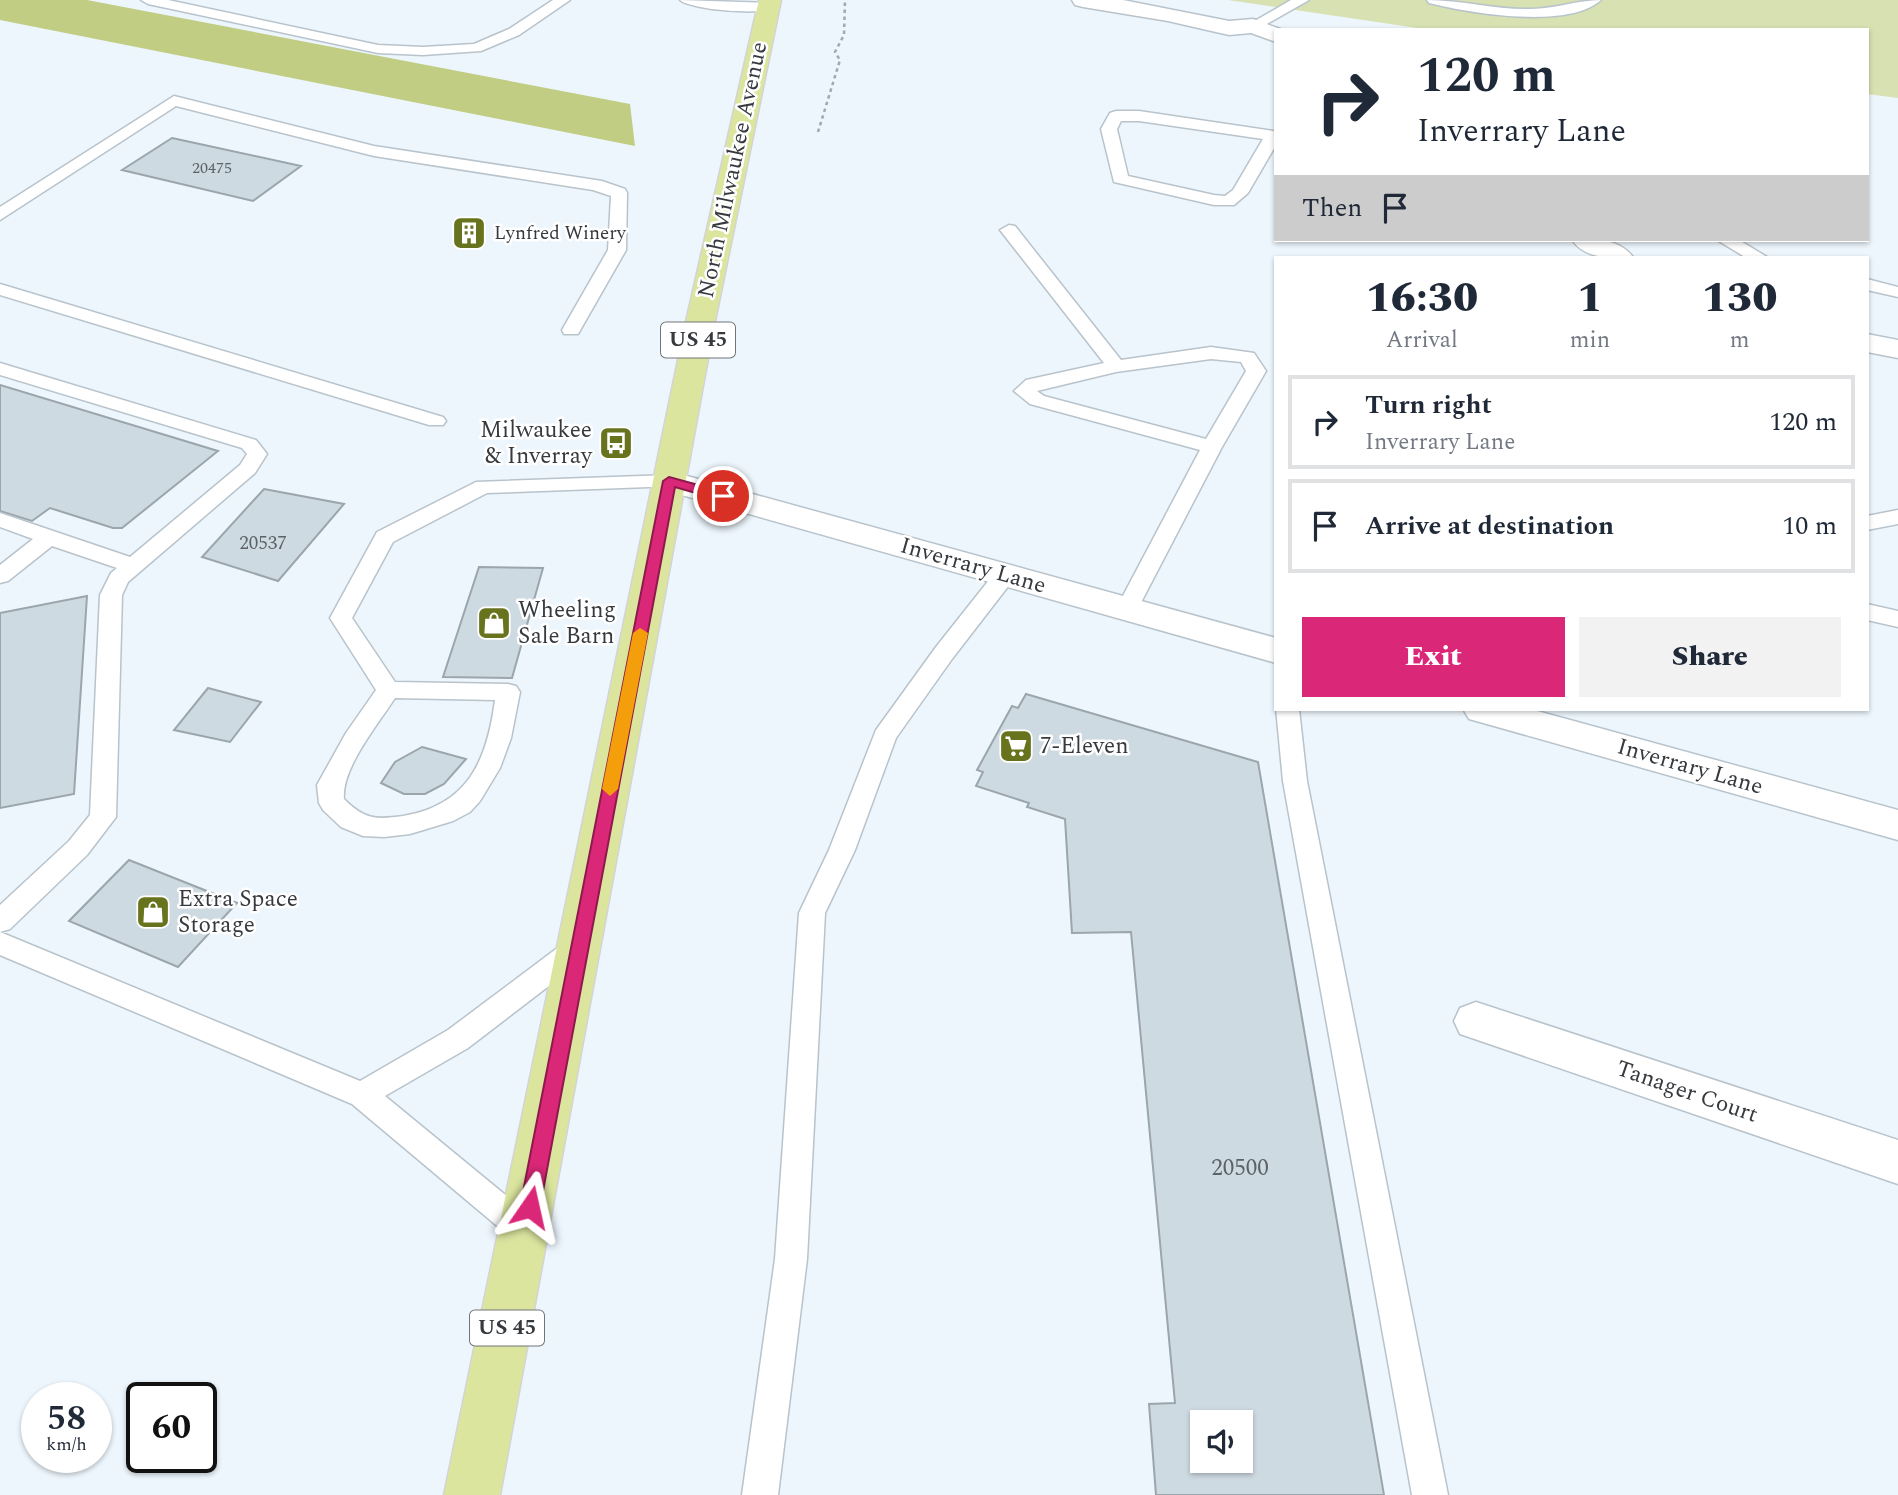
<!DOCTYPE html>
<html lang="en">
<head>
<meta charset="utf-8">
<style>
	:root { --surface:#fff; --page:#f2f2f3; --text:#1f2937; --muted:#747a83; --line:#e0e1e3; --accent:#db2777 }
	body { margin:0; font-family:Spectral,serif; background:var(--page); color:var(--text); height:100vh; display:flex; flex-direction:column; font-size:26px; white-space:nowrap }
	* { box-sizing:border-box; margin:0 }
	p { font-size:23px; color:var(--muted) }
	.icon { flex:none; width:38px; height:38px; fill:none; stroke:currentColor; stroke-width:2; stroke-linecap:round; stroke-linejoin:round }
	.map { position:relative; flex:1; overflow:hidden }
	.side { position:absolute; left:1274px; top:256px; width:595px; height:455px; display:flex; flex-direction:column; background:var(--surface); border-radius:0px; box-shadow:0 2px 5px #0004 }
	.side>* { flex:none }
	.banner { position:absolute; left:1274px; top:28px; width:595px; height:214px; border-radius:0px; box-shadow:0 2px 5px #0004; background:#fff; color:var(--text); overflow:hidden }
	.tools { position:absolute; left:1190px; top:1410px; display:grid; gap:14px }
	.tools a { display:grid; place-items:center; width:63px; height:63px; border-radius:0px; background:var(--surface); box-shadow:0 2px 5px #0004; font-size:35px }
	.speed { position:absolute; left:21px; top:1382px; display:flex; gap:14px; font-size:35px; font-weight:700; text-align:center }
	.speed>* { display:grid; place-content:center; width:91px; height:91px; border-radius:50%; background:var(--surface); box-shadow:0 2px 5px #0004; line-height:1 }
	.speed small { font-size:18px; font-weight:400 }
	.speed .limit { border:4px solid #111; border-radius:10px; background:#fff; color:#111 }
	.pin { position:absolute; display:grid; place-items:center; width:60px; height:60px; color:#fff; margin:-30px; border:4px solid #fff; border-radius:50%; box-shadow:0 2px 7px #0007 }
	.me { position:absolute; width:77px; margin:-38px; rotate:11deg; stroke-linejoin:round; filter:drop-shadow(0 0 5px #0008) }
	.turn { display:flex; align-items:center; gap:24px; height:147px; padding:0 28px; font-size:32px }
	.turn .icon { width:91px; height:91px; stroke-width:2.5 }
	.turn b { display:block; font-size:49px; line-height:60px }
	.then { display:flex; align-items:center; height:66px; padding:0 28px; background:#0003; gap:14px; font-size:26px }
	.eta { display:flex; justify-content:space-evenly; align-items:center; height:119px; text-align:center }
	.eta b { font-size:42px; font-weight:800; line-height:49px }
	.action { display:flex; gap:14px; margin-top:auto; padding:14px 28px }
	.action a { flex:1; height:80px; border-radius:0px; background:var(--accent); color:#fff; font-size:28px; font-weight:800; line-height:80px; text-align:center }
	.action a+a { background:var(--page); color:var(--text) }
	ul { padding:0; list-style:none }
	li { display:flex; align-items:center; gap:21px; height:94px; margin:0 14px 10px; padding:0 14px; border:4px solid var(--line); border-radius:0px }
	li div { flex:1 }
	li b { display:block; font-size:26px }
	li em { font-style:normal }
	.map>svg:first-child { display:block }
	.green { fill:#d7e1b1 }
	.forest { fill:#c0cd83 }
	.building { fill:#cedae2; stroke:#9aa5ac; stroke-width:2; fill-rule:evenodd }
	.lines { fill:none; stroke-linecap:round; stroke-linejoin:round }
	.service-casing { stroke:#b8c3cb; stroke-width:3 }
	.minor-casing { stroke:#b8c3cb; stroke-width:3 }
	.primary-casing { stroke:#d3d4d5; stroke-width:3 }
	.path { stroke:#a1a8ae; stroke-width:2.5; stroke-dasharray:3.5 3.5; stroke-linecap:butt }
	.service { fill:#fff; fill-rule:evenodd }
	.minor { fill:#fff; fill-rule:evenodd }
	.primary { fill:#dbe59e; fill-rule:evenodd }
	.route { fill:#db2777; stroke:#8e194d; stroke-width:2 }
	.slow { fill:#f59e0b }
	.labels { text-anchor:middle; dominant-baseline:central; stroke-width:5; stroke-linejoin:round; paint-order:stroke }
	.far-number-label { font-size:16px; fill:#5c6267 }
	.far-poi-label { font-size:19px; fill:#363a3e; stroke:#fff; text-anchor:start }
	.number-label { font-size:19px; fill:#5c6267 }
	.shield { fill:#fff; stroke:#727578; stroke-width:2 }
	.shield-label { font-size:21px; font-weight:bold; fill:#363a3e }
	.street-label { font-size:23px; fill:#363a3e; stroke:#fff }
	.poi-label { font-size:23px; fill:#363a3e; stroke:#fff; text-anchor:start }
	.near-number-label { font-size:23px; fill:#5c6267 }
</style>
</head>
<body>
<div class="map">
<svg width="1898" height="1495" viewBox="0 0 1898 1495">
	<rect width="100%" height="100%" fill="#edf6fd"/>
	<path class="green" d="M 1228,0 L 1898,0 L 1898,98 L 1867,94 L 1867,30 L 1431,30 Z"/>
	<path class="forest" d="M 0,0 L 87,0 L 630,104 L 635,146 L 0,20 Z"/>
	<path class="building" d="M 172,138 L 301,166 L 253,201 L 122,170 Z
		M 0,385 L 218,451 L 122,528 L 113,528 L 50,508 L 32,521 L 0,511 Z
		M 264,489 L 344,504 L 278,581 L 202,557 Z
		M 479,567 L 543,568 L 512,678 L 443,677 Z
		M 87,596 L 74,794 L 0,808 L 0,613 Z
		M 208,688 L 261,702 L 230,742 L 174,730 Z
		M 1026,694 L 1258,762 L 1384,1495 L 1156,1495 L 1149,1404 L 1175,1403 L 1131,932 L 1072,933 L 1065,819 L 1027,807 L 1029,803 L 976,786 L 983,772 L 977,770 L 1012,706 L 1018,708 ZM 1202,1423 L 1241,1423 L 1241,1461 L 1202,1461 Z
		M 422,747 L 466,759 L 444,784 L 425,794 L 404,794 L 381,783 L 395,762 Z
		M 129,860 L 237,903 L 178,967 L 69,921 Z"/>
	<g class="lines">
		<g class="service-casing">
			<path id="service" d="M 141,0 L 168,0 L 378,45 L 423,47 L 474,44 L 509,29 L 553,0 L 570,0 L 519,35 L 481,51 L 423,55 L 378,53 L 148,4 Z
				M 680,0 L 769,3 L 776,7 C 765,16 691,10 680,0 Z
				M 1291,0 L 1309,0 L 1258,29 L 1248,29 L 1246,26 Z
				M 1427,0 C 1462,0 1496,10 1531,9 C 1555,9 1577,0 1601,0 C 1568,30 1469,13 1429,3 Z
				M 174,96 L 374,146 L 602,181 L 625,189 L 627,193 L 626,250 L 578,334 L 564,334 L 562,330 L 608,250 L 611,196 L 593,190 L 374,156 L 176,106 L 0,220 L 0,207 Z
				M 1116,111 L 1139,111 L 1273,131 L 1276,132 L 1276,145 L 1248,193 L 1234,205 L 1214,205 L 1114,182 L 1101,129 L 1110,113 ZM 1121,121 L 1139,121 L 1263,139 L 1233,190 L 1225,196 L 1214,195 L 1128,176 L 1117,129 Z
				M 1009,225 L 1015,226 L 1121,360 L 1211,347 L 1254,353 L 1266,371 L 1222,447 L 1135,614 L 1127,617 L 1119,614 L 1116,609 L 1200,450 L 1030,404 L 1014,391 L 1026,380 L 1104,363 L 1000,230 ZM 1211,359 L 1241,362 L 1246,371 L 1206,439 L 1044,396 L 1037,391 L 1116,372 Z
				M 1717,240 L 1739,240 L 1767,257 L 1745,257 Z
				M 1867,279 L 1898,287 L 1898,297 L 1867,290 Z
				M 0,284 L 443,417 L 446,421 L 443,425 L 429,425 L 0,295 Z
				M 0,363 L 256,440 L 267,454 L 255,473 L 128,582 L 122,595 L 116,817 L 87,855 L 10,929 L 0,932 L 0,905 L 69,841 L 90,815 L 100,595 L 111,573 L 117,568 L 52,546 L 8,581 L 0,583 L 0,565 L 33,539 L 0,527 L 0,513 L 130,557 L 240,465 L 247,454 L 242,448 L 0,375 Z
				M 669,475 L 676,476 L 679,481 L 676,486 L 487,493 L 393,542 L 352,618 L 395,682 L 508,684 L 516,686 L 520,692 L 511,738 L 500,768 L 480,801 L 470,812 L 453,821 L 410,834 L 384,837 L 363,836 L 341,827 L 323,810 L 319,803 L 317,785 L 346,733 L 376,690 L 330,618 L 377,532 L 476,482 ZM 395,698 L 495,700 C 487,761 468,805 403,816 C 375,820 364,819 344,799 C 341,769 378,724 395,698 Z
				M 1898,510 L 1898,524 L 1867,530 L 1867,516 Z
				M 1005,568 L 1013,570 L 1016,575 L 1013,580 L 952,659 L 896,738 L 855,850 L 825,913 L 807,1259 L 778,1495 L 742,1495 L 775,1259 L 799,913 L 829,850 L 876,730 L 936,647 L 997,570 Z
				M 1867,604 L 1898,611 L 1898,627 L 1867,620 Z
				M 1276,708 L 1299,709 L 1307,781 L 1448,1495 L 1412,1495 L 1283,781 Z
				M 0,932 L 360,1081 L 448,1030 L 568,940 L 578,937 L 588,940 L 592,948 L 588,956 L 468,1048 L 385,1096 L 537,1221 L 542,1231 L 537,1241 L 526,1246 L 515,1241 L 352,1104 L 0,955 Z"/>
		</g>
		<g class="minor-casing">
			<path id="minor" d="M 1072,0 L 1123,0 L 1229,21 L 1253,19 L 1283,30 L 1276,30 L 1276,42 L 1251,33 L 1229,35 L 1168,21 L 1083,7 L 1075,5 Z
				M 1572,240 C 1593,239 1619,238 1633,257 C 1612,258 1586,260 1572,240 Z
				M 1867,334 L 1898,340 L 1898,358 L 1867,352 Z
				M 669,471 L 1276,638 L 1276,663 L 657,488 L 653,481 L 657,474 Z
				M 1463,709 L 1530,709 L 1898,810 L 1898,840 L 1469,719 Z
				M 1476,1002 L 1898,1140 L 1898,1184 L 1460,1034 L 1454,1021 L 1460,1008 Z"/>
		</g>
		<g class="primary-casing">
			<path id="primary" d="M 759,0 L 781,0 L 714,326 L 500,1495 L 444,1495 L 685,326 Z"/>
		</g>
		<path class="path" d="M 818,132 L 840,60 L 835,52 L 844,35 L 845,0"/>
		<use href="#service" class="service"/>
		<use href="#minor" class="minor"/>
		<use href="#primary" class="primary"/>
	</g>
	<path class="route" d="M 669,477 L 728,493 L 730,496 L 723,501 L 675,487 L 540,1207 L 538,1214 L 530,1217 L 523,1214 L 520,1207 L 663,481 Z"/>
	<path class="slow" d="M 640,628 L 648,633 L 618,789 L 610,796 L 602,789 L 633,633 Z"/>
	<defs>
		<g id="building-square" transform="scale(1.75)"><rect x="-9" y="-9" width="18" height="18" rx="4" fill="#68731e" stroke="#fff"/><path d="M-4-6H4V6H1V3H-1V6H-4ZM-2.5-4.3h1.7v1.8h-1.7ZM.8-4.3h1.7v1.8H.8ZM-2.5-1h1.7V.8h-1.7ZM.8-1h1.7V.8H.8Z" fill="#fff"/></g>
		<g id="bus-square" transform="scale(1.75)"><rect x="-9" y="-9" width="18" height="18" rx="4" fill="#68731e" stroke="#fff"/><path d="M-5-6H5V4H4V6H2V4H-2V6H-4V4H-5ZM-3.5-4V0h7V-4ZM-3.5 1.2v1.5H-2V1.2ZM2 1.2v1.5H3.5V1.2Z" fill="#fff"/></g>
		<g id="shop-square" transform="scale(1.75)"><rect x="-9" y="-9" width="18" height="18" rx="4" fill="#68731e" stroke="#fff"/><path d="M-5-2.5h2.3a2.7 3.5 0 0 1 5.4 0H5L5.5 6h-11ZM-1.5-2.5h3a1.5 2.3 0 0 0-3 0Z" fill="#fff"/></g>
		<g id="supermarket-square" transform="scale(1.75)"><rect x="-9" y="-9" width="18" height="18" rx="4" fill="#68731e" stroke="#fff"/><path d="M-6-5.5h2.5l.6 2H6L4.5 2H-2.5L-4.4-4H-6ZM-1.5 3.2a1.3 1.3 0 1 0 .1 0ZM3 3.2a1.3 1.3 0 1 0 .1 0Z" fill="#fff"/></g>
	</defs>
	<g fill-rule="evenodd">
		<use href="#building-square" x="469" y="233"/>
		<use href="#bus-square" x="616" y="443"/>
		<use href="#shop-square" x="494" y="623"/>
		<use href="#supermarket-square" x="1016" y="746"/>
		<use href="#shop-square" x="153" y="912"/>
	</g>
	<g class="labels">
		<g class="far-number-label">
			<text x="212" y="168">20475</text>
		</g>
		<g class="far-poi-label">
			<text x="494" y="233">Lynfred Winery</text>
		</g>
		<g class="number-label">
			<text x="263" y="543">20537</text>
		</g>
		<g class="shield">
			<rect x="661" y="322.5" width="74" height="35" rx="5"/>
			<rect x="470" y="1310.5" width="74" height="35" rx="5"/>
		</g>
		<g class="shield-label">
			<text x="698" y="340">US 45</text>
			<text x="507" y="1328">US 45</text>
		</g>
		<g class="street-label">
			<text transform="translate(733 170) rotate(-78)">North Milwaukee Avenue</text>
			<text transform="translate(973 566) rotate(16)">Inverrary Lane</text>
			<text transform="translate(1690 767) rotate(16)">Inverrary Lane</text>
			<text transform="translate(1687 1092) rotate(19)">Tanager Court</text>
		</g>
		<g class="poi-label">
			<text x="592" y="430" text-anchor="end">Milwaukee<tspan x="592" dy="26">&amp; Inverray</tspan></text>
			<text x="518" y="610">Wheeling<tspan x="518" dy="26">Sale Barn</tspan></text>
			<text x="1040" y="746">7-Eleven</text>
			<text x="178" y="899">Extra Space<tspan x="178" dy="26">Storage</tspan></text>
		</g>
		<g class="near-number-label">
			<text x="1240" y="1168">20500</text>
		</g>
	</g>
</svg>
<div class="tools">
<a><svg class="icon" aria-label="sound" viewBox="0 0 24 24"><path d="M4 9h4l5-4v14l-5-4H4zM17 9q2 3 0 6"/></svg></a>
</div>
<div class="speed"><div>58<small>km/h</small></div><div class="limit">60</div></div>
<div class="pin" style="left:723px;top:496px;background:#d93025"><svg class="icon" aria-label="arrive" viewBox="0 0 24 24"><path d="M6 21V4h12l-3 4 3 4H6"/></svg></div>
<svg class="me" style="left:530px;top:1207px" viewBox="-20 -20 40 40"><path d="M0-17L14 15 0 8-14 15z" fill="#db2777" stroke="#fff" stroke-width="4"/></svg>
<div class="banner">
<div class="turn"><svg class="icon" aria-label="right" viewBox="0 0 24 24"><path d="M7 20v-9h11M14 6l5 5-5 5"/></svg><div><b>120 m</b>Inverrary Lane</div></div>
<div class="then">Then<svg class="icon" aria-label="arrive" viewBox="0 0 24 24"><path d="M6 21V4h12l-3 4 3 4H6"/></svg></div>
</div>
<section class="side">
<div class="eta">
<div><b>16:30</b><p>Arrival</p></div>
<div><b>1</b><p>min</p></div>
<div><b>130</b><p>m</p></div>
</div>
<ul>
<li><svg class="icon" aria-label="right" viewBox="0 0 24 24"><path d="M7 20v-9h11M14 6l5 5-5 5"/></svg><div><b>Turn right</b><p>Inverrary Lane</p></div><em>120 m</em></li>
<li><svg class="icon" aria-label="arrive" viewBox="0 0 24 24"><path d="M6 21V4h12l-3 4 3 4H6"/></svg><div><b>Arrive at destination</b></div><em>10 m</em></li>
</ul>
<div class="action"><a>Exit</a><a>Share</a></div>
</section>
</div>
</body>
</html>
